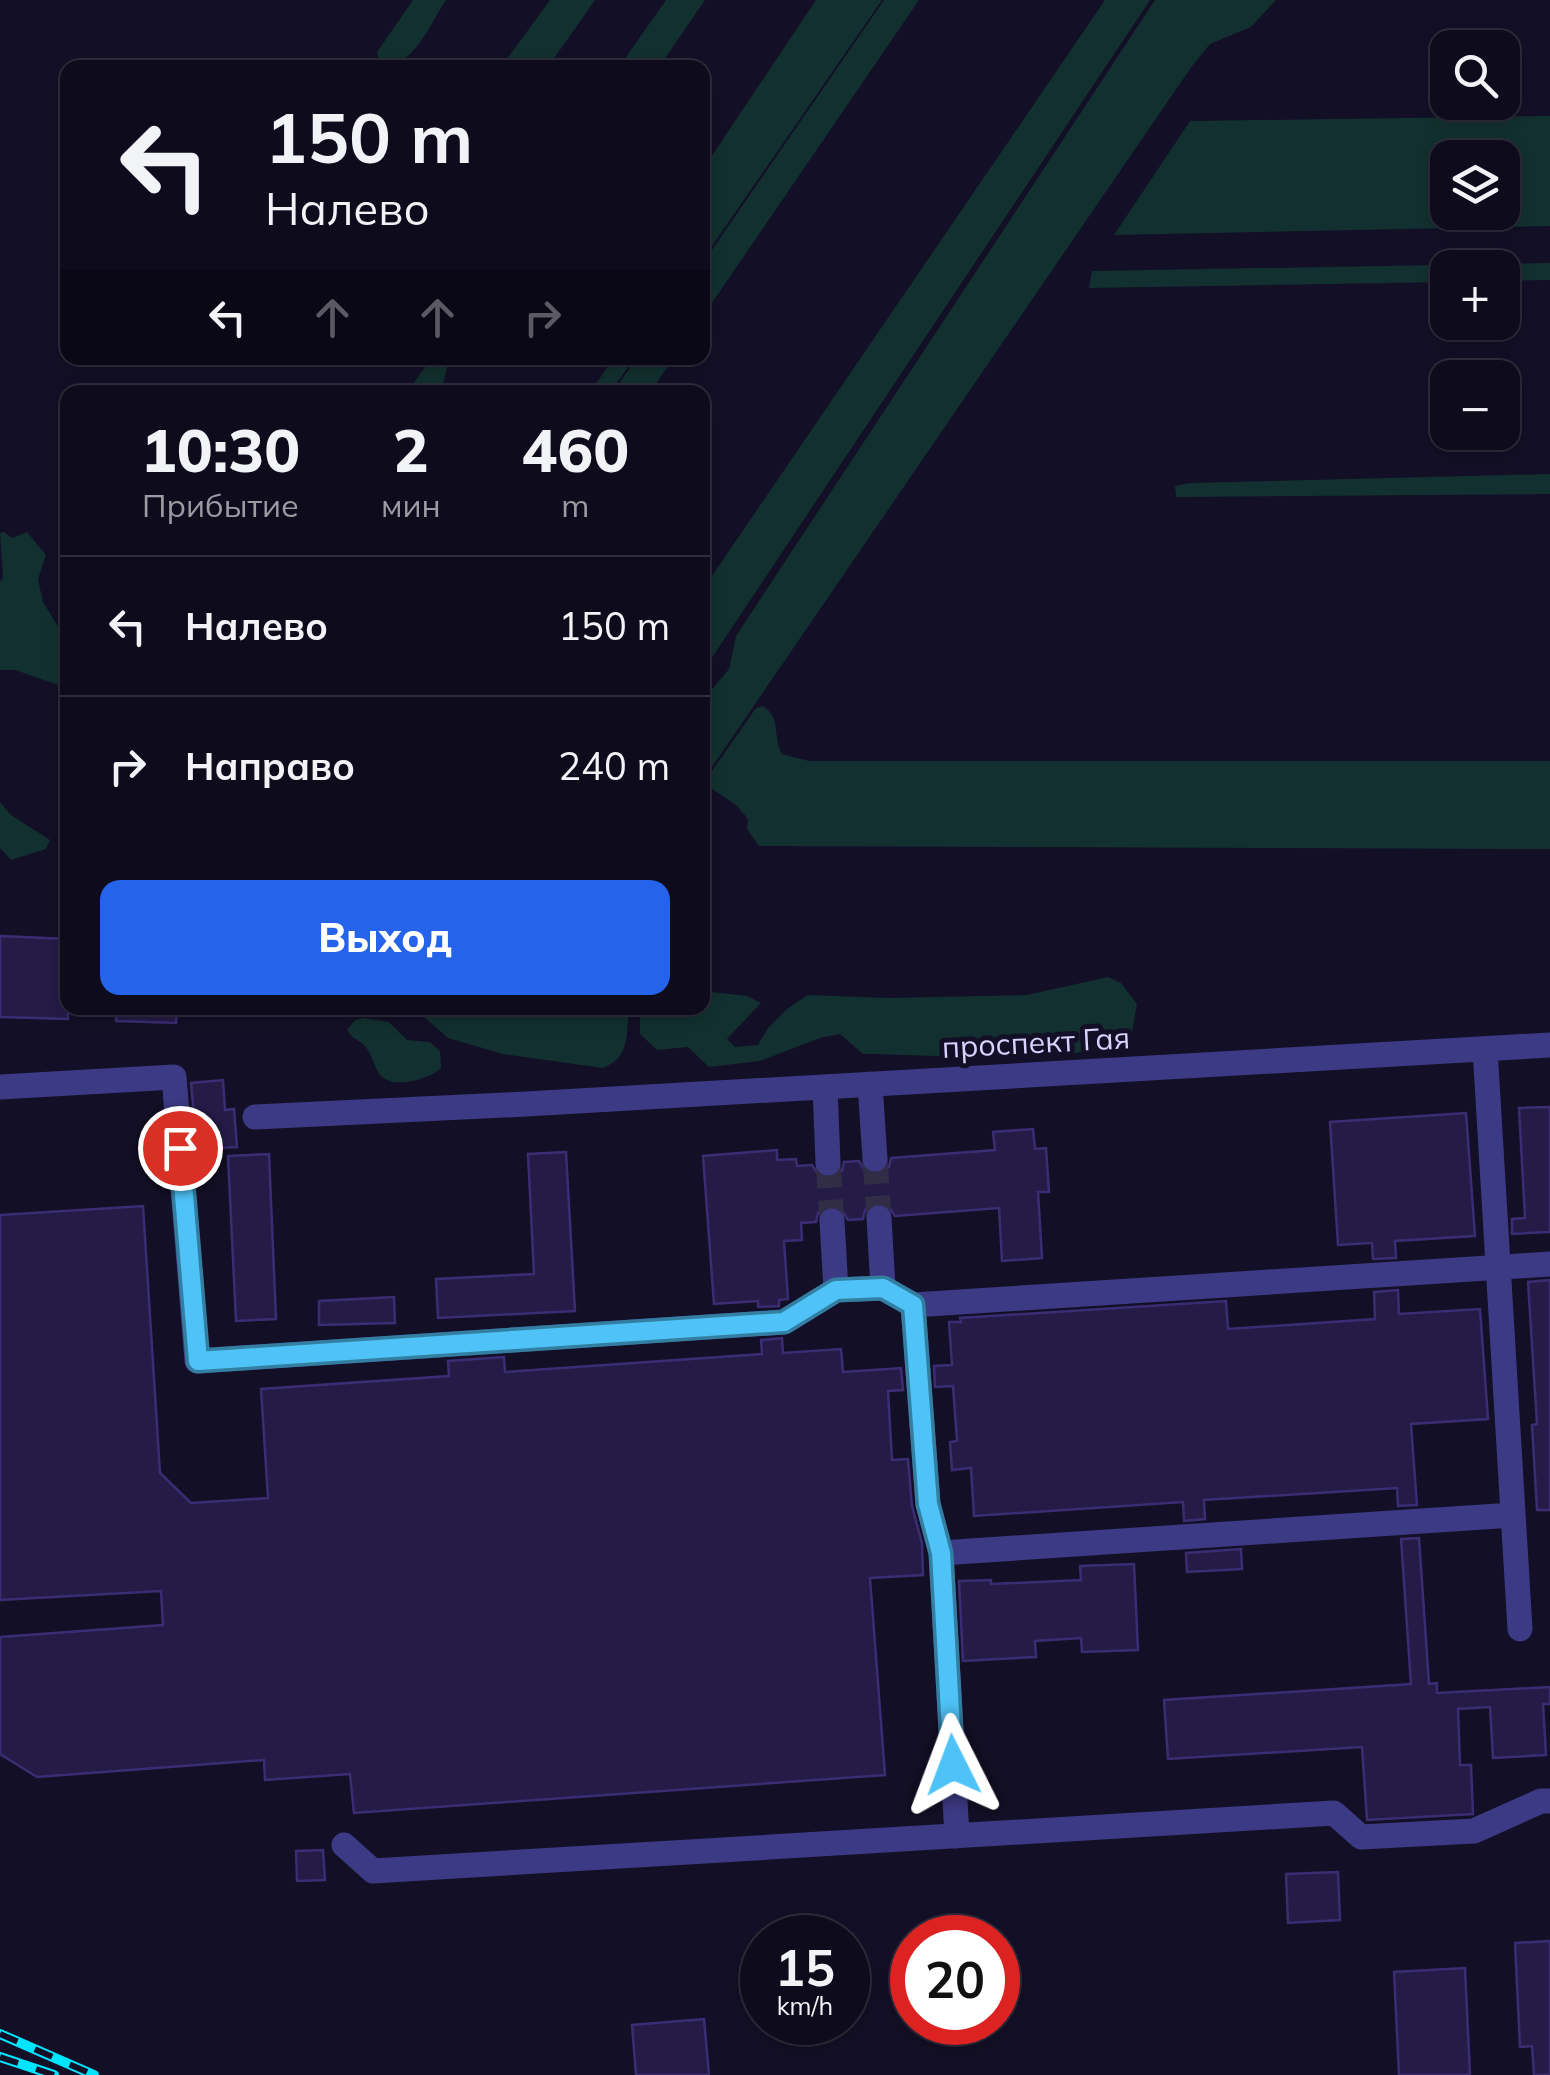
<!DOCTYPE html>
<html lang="ru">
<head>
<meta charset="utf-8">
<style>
	:root { --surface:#0e0b1c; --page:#1c1929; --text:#f1f3f6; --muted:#9b9ba3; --line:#2e2b3b; --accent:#2563eb }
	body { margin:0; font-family:Mulish,sans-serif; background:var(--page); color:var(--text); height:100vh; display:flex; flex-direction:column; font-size:38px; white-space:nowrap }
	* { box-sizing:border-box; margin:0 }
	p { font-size:32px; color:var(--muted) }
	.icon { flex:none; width:55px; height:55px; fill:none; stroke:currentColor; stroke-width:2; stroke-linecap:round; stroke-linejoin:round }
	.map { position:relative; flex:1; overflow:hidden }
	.side { position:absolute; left:60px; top:385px; width:650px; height:630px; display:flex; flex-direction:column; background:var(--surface); border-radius:20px; box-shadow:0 5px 15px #0003,0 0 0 2px var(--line) }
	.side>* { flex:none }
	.guide { position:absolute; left:60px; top:60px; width:650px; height:305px; border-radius:20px; box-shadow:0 5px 15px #0003,0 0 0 2px var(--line); background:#0e0b1c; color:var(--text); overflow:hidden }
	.tools { position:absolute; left:1430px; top:30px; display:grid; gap:20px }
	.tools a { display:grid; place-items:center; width:90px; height:90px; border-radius:20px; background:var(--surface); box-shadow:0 5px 15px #0003,0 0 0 2px var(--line); font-size:50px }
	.speed { position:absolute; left:740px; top:1915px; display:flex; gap:20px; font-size:50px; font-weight:700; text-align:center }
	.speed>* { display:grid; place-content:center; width:130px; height:130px; border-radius:50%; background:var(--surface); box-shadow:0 5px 15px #0003,0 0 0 2px var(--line); line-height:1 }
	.speed small { font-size:25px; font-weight:400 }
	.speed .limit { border:15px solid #d22; background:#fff; color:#111 }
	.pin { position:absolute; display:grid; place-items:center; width:85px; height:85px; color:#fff; margin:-42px; border:5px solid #fff; border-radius:50%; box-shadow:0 2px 10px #0007 }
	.me { position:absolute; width:110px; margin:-55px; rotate:357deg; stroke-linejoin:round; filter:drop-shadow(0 0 8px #0008) }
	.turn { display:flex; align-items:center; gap:35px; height:210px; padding:0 40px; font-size:45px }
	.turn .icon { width:130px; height:130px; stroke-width:2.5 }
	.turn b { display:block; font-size:70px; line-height:85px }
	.lanes { display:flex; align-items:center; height:95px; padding:0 40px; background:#0003; justify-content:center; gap:50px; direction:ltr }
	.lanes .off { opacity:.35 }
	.eta { display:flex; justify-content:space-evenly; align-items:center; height:170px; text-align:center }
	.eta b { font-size:60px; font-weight:800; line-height:70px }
	.action { display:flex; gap:20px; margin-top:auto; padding:20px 40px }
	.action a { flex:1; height:115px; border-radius:20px; background:var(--accent); color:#fff; font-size:40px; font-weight:800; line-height:115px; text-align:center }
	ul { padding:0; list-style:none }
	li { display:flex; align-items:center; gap:30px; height:140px; padding:0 40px; border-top:2px solid var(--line) }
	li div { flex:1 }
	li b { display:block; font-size:38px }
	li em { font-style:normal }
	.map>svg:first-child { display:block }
	.green { fill:#12302f; fill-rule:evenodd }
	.building { fill:#241b47; stroke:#3b2d73; stroke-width:2.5 }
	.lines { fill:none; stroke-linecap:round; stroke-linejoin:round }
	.minor-tunnel { stroke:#312d47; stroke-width:25; stroke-dasharray:25 12; stroke-linecap:butt }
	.minor { stroke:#3d3a85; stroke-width:25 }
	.rail-casing { stroke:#00e5ff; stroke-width:10 }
	.rail { stroke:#130f26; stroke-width:6; stroke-dasharray:19; stroke-linecap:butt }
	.route-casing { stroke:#337fa1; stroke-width:25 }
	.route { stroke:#4fc3f7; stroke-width:18 }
	.labels { text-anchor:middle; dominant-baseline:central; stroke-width:10; stroke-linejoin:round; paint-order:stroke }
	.street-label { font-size:30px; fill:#d9d4ff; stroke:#130f26 }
</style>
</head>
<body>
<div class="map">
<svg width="1550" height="2075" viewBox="0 0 1550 2075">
	<rect width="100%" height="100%" fill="#130f26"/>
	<path class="green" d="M 413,0 L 446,0 C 429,25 414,68 380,67 L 377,52 Z
		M 550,0 L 595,0 L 548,67 L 501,67 Z
		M 666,0 L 705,0 L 659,67 L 619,67 Z
		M 816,0 L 882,0 L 703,259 L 703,169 Z
		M 884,0 L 919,0 L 703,316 L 703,263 Z
		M 1105,0 L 1150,0 L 703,671 L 703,589 Z
		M 1155,0 L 1276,0 L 1251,27 L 1210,44 L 1192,66 L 703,780 L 703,700 L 729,669 L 736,636 Z
		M 1550,116 L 1550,226 L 1114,235 L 1190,121 ZM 1448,158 L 1502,158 L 1502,212 L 1448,212 Z
		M 1550,263 L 1550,280 L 1503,281 L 1502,268 L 1448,268 L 1447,282 L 1089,288 L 1092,271 Z
		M 432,358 L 444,358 L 447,367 L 441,392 L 407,392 Z
		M 614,358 L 635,358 L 610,392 L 590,392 Z
		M 637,358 L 674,358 L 650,392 L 613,392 Z
		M 1550,474 L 1550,494 L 1176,497 L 1175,486 L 1190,483 Z
		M 4,532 L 12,538 L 27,532 L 46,555 L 38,579 L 43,602 L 67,641 L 67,688 L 15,670 L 0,670 L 0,581 L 3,578 L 0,533 Z
		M 762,706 C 782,716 772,737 782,754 L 809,761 L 1550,761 L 1550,849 L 759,846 L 747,829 L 748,819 L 736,805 L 708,786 L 707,778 L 756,708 Z
		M 0,802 L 11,815 L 50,840 L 46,849 L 11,860 L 0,848 Z
		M 1108,977 L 1121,983 L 1137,1004 L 1131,1038 C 1083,1067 924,1054 863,1054 L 840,1034 L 820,1038 L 760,1061 L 709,1067 L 688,1047 L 657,1050 L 640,1034 L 640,1018 L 645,1008 L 702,1008 L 703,991 L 747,996 L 761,1003 L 727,1039 L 735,1047 L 758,1045 L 768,1028 L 787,1009 L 808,995 L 889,998 L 1027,995 Z
		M 414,1008 L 629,1008 C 626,1033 631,1057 603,1068 L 503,1054 L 448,1038 Z
		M 363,1018 L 389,1022 L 407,1040 L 430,1042 L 440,1051 L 441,1068 C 430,1079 393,1090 380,1075 C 374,1067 372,1054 365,1046 C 358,1039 352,1039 347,1030 L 354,1021 Z"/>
	<path class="building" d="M 0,936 L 68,939 L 68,1019 L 0,1017 Z
		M 117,1008 L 177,1008 L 176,1023 L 116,1021 Z
		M 223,1080 L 225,1110 L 234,1109 L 237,1147 L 197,1149 L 191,1083 Z
		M 1550,1107 L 1550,1232 L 1512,1234 L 1512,1219 L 1525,1218 L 1519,1108 Z
		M 1466,1113 L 1475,1236 L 1395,1241 L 1396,1258 L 1373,1259 L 1372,1243 L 1338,1245 L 1330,1122 Z
		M 1033,1129 L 1035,1149 L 1046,1148 L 1049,1192 L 1038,1192 L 1042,1258 L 1002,1261 L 999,1208 L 895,1216 L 887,1204 L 877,1202 L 865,1210 L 863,1219 L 848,1220 L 840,1207 L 830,1205 L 818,1213 L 816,1222 L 801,1223 L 802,1240 L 784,1241 L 788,1299 L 779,1300 L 779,1306 L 758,1307 L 758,1301 L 714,1304 L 703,1156 L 777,1150 L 777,1160 L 796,1159 L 797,1166 L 812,1165 L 820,1177 L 830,1179 L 842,1171 L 844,1162 L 859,1161 L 867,1173 L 877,1175 L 889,1167 L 891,1158 L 995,1150 L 993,1132 Z
		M 566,1152 L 575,1311 L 438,1318 L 436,1279 L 534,1274 L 528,1154 Z
		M 269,1154 L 276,1319 L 236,1321 L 228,1156 Z
		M 143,1206 L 160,1473 L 191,1503 L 268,1498 L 261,1389 L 449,1376 L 448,1361 L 504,1357 L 505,1372 L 762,1354 L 761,1340 L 782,1338 L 783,1353 L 841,1349 L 843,1372 L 901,1368 L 903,1390 L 888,1391 L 892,1460 L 908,1459 L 912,1506 L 922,1543 L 923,1575 L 870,1578 L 885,1775 L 354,1813 L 350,1774 L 265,1780 L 264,1760 L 37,1777 L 0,1754 L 0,1637 L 163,1625 L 161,1591 L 0,1600 L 0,1215 Z
		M 1550,1280 L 1550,1510 L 1537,1510 L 1532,1425 L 1537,1424 L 1528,1282 Z
		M 1398,1290 L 1399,1314 L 1480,1309 L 1488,1419 L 1411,1424 L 1417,1505 L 1398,1506 L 1397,1488 L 1204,1500 L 1205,1519 L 1184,1521 L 1183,1502 L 974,1516 L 971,1468 L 952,1470 L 950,1442 L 957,1441 L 953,1386 L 935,1387 L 934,1366 L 952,1365 L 949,1322 L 961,1322 L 960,1318 L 1226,1301 L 1228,1329 L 1375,1319 L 1374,1292 Z
		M 394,1297 L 395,1323 L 319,1325 L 319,1301 Z
		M 1419,1538 L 1429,1684 L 1437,1683 L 1437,1693 L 1550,1687 L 1550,1704 L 1543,1704 L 1546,1755 L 1493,1758 L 1490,1707 L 1458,1709 L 1460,1765 L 1471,1765 L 1473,1814 L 1367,1820 L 1362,1747 L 1168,1759 L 1164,1700 L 1411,1684 L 1401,1539 Z
		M 1241,1549 L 1242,1569 L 1187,1572 L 1186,1553 Z
		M 1134,1564 L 1138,1650 L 1082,1652 L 1081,1638 L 1035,1641 L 1036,1657 L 963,1661 L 959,1581 L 991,1580 L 991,1584 L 1081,1580 L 1080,1566 Z
		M 323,1850 L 325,1880 L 297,1881 L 296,1851 Z
		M 1338,1872 L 1340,1920 L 1288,1923 L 1286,1874 Z
		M 1550,1941 L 1550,2075 L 1534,2075 L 1532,2046 L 1520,2047 L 1515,1943 Z
		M 1465,1968 L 1470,2075 L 1399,2075 L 1394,1972 Z
		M 704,2019 L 709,2075 L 636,2075 L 632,2025 Z"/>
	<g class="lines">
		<path class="minor-tunnel" d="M 875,1159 L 879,1218
			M 828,1163 L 832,1221"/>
		<path class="minor" d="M 1485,1049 L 1520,1629
			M 870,1084 L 875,1159
			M 0,1087 L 174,1077 L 197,1361 L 784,1322 L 836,1290 L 832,1221
			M 825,1087 L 828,1163
			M 255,1117 L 526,1104 L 1550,1045
			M 879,1218 L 883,1288
			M 836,1290 L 883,1288 L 913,1305 L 928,1504 L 941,1553 L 957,1836
			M 913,1305 L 1550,1264
			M 941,1553 L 1513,1515
			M 344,1845 L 373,1871 L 1334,1813 L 1361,1837 L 1474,1831 L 1541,1801 L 1550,1801"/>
		<g class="rail-casing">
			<path id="rail" d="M 0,2034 L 94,2075
				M 0,2057 L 54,2075"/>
		</g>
		<use href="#rail" class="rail"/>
	</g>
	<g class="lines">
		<g class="route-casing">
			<path id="route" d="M 180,1148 L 198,1361 L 784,1322 L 836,1290 L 883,1288 L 913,1305 L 928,1504 L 941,1553 L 953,1765"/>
		</g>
		<use href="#route" class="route"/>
	</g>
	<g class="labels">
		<g class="street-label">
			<text transform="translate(1036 1042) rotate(-3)">проспект Гая</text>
		</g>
	</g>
</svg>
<div class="tools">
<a><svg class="icon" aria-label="search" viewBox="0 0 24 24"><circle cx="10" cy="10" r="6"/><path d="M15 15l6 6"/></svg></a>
<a><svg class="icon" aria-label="layers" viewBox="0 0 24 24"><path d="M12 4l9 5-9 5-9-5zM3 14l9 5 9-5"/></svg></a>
<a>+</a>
<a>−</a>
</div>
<div class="speed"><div>15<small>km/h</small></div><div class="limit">20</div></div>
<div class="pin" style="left:180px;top:1148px;background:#d93025"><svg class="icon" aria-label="arrive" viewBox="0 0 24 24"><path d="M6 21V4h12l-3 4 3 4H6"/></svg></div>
<svg class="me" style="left:953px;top:1765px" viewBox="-20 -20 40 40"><path d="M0-17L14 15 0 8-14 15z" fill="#4fc3f7" stroke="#fff" stroke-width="4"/></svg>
<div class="guide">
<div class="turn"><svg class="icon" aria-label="left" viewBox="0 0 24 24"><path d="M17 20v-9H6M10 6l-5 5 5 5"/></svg><div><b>150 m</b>Налево</div></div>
<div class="lanes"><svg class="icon" aria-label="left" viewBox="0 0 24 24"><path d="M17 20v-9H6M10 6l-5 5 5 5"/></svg><svg class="icon off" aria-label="ahead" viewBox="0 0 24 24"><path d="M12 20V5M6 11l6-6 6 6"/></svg><svg class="icon off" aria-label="ahead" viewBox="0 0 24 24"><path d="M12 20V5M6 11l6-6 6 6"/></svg><svg class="icon off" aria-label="right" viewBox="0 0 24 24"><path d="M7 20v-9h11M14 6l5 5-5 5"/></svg></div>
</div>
<section class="side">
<div class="eta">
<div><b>10:30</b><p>Прибытие</p></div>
<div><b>2</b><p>мин</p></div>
<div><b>460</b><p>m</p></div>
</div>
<ul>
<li><svg class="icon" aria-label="left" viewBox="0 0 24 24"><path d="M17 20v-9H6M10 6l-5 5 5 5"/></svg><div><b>Налево</b></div><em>150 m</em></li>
<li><svg class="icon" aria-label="right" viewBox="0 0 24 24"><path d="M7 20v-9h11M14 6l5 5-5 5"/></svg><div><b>Направо</b></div><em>240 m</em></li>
</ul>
<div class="action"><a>Выход</a></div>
</section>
</div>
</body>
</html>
